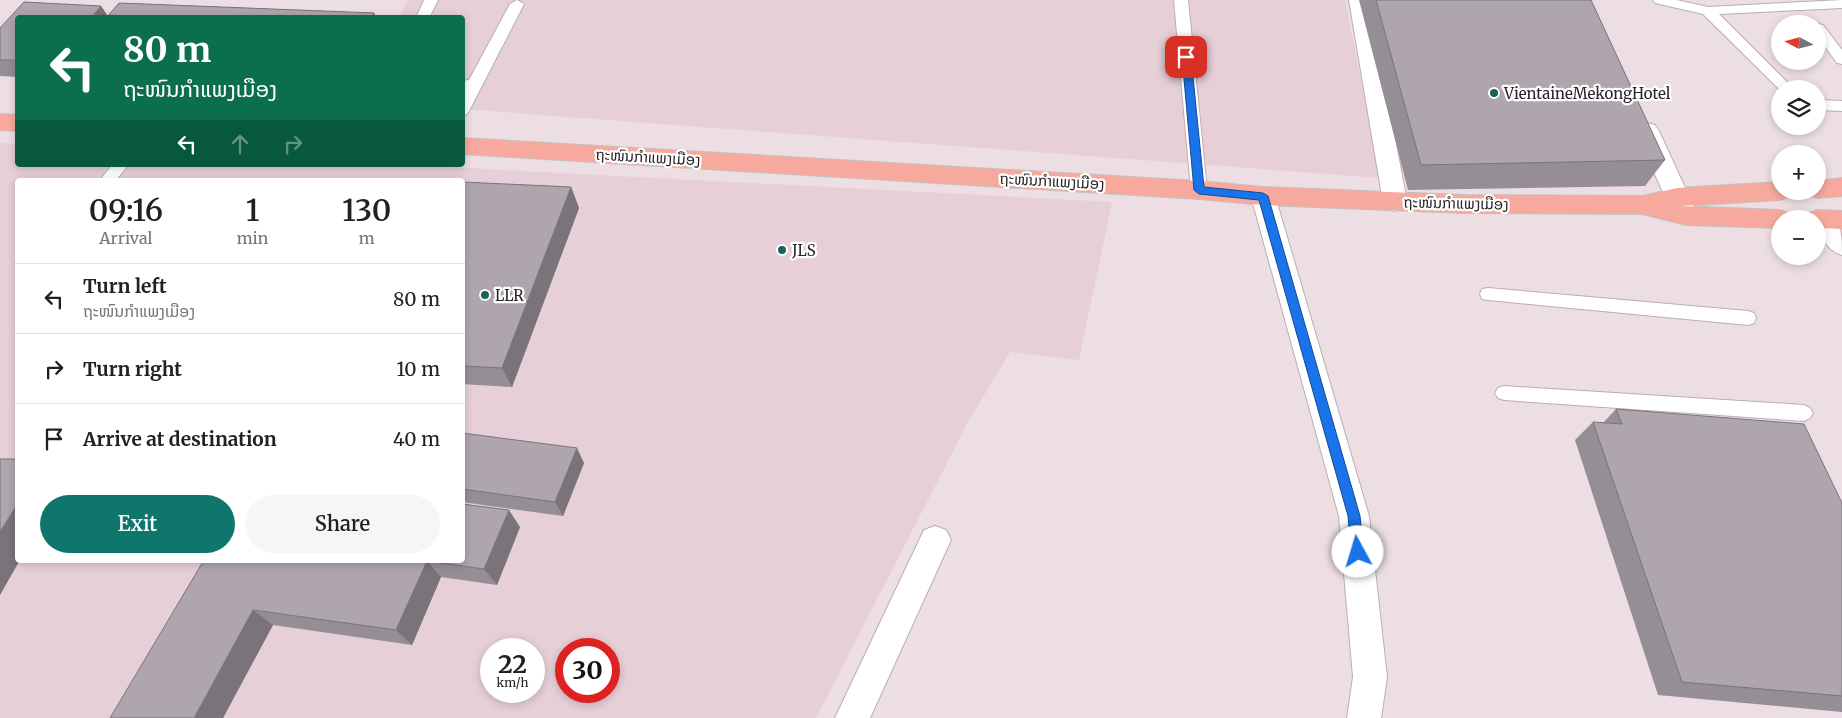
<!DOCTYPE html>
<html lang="en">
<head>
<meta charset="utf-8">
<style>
	:root { --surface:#fff; --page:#f6f6f6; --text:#202124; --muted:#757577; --line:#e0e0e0; --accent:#0f766e }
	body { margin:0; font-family:Merriweather,"Noto Sans Lao",serif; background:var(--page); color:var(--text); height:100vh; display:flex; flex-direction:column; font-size:19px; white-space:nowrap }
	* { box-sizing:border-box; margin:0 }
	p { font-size:16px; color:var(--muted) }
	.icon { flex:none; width:28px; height:28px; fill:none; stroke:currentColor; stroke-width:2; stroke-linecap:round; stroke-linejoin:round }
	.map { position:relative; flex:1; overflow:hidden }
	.side { position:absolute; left:15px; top:178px; width:450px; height:385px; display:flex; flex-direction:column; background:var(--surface); border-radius:5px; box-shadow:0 2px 8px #0003 }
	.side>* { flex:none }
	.banner { position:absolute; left:15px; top:15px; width:450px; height:152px; border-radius:5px; box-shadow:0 2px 8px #0003; background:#0b6e4f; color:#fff; overflow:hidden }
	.needle { width:32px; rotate:277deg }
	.tools { position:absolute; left:1771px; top:15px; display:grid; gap:10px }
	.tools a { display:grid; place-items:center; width:55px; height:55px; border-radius:50%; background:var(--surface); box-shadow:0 2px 8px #0003; font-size:25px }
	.speed { position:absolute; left:480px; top:638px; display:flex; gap:10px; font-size:25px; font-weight:700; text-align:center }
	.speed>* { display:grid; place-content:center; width:65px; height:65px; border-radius:50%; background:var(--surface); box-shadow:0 2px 8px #0003; line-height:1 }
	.speed small { font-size:12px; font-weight:400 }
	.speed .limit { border:8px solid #d22; background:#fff; color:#111 }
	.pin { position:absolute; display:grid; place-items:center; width:42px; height:42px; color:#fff; margin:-21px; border-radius:10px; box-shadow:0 2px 8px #0006 }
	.me { position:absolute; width:55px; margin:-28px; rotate:354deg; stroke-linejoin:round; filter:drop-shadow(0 0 4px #0008) }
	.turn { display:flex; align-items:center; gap:18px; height:105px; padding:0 25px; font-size:22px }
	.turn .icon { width:65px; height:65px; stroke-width:2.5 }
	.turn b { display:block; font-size:35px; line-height:42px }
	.lanes { display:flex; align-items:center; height:48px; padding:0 25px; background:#0003; justify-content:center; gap:25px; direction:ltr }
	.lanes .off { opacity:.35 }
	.eta { display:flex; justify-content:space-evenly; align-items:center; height:85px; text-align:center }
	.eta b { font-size:30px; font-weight:600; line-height:35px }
	.action { display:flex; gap:10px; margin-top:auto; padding:10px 25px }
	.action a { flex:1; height:58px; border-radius:30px; background:var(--accent); color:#fff; font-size:20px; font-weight:600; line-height:58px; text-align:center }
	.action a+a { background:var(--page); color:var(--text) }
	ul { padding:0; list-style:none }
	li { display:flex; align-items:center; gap:15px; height:70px; padding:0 25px; border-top:1px solid var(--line) }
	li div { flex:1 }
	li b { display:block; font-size:19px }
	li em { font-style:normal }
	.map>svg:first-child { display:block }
	.built { fill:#e6cfd7; fill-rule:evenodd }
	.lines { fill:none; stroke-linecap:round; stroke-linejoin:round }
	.lane-casing { stroke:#bbadb1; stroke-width:2 }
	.street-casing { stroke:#bbadb1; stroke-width:2 }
	.primary-casing { stroke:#c3c2c2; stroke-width:2 }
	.lane { fill:#fff; fill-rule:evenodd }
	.street { fill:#fff; fill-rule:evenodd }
	.primary { fill:#f8a99e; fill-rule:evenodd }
	.wall { fill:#968e96 }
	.shaded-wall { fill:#7a747a }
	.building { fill:#aea5af; stroke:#7a747a }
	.route { fill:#1a73e8; stroke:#114b97 }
	.poi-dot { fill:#17635c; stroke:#fff; stroke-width:2 }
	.labels { text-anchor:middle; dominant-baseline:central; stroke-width:4.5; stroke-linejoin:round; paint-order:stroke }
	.poi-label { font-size:15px; fill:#2a2426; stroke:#fff; text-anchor:start }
	.street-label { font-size:15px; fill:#2a2426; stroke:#fff }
</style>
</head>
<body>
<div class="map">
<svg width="1842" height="718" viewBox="0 0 1842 718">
	<rect width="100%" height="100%" fill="#eddee3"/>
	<path class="built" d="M 408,0 L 1345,0 L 1380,178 L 463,109 L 462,18 L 398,18 Z
		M 0,143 L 17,144 L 18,165 L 410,165 L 1112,202 L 1079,360 L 1010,352 L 968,422 L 816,718 L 0,718 ZM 18,180 L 462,180 L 462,560 L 18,560 ZM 491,649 L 534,649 L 534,691 L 491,691 ZM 566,649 L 609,649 L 609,691 L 566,691 Z"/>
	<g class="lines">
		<g class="lane-casing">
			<path id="lane" d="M 424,0 L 438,0 L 429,18 L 416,18 Z
				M 517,0 L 524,4 L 469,111 L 467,114 L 462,116 L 462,95 L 465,90 L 462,89 L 462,81 L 469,80 L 510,4 Z
				M 1174,0 L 1188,0 L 1207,190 L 1204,194 L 1199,195 L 1194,194 L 1191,190 Z
				M 1653,0 L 1677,0 L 1708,7 L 1842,0 L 1842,8 L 1719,14 L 1794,89 L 1780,89 L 1780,90 L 1703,14 L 1655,3 Z
				M 1818,24 L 1823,25 L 1842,50 L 1842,64 L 1837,63 L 1818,37 Z
				M 1818,100 L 1842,101 L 1842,111 L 1818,110 Z
				M 112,165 L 128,165 L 116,180 L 100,180 Z
				M 1488,288 L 1748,311 L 1754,313 L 1756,318 L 1754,323 L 1748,325 L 1488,300 L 1482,299 L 1480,294 L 1482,289 Z
				M 1504,386 L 1804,405 L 1810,408 L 1813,413 L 1810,418 L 1804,421 L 1504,400 L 1498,398 L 1495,393 L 1498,388 Z"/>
		</g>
		<g class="street-casing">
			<path id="street" d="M 1349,0 L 1369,0 L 1407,202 L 1404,208 L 1395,211 L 1386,208 L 1383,202 Z
				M 1647,123 L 1655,125 L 1659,131 L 1698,216 L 1695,222 L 1686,225 L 1677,222 L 1674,216 L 1635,131 L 1639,125 Z
				M 1263,187 L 1272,190 L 1275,196 L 1369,516 L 1387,677 L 1381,718 L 1347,718 L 1353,677 L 1339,516 L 1251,196 L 1254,190 Z
				M 1823,210 C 1842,216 1842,237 1842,255 C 1827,251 1818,234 1818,219 L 1811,219 L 1814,213 Z
				M 935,526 L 946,530 L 951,540 L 870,718 L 835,718 L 924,530 Z"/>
		</g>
		<g class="primary-casing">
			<path id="primary" d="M 0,114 L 18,115 L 18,131 L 0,130 Z
				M 462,138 L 1199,181 L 1263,187 L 1464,195 L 1643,196 L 1677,188 L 1780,182 L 1780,191 L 1792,191 L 1789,197 L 1780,200 L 1680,206 L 1780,210 L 1789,213 L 1792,219 L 1780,219 L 1780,228 L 1686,225 L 1642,214 L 1464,213 L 1263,205 L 1199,199 L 462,154 Z
				M 1842,178 L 1842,196 L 1818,198 L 1809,195 L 1807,191 L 1818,191 L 1818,181 Z
				M 1818,210 L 1842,211 L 1842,229 L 1818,228 L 1818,219 L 1806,219 L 1809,213 Z"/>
		</g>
		<use href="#lane" class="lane"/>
		<use href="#street" class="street"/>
		<use href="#primary" class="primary"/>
	</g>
	<path class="wall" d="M 1359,0 L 1591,0 L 1665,160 L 1645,186 L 1408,190 Z
		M 24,2 L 101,6 L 108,16 L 119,3 L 374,13 L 376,18 L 18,18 L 18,77 L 0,76 L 0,28 Z
		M 462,182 L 571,187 L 579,208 L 512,387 L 462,384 Z
		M 1616,409 L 1842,503 L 1842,712 L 1658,695 L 1575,440 L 1593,422 L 1603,423 Z
		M 462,433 L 584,463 L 563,516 L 462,502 Z
		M 520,527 L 497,585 L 441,577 L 412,645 L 273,625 L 223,718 L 204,560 Z"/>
	<path class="shaded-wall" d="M 101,6 L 109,18 L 91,18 Z
		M 374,13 L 376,18 L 371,18 Z
		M 571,187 L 579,208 L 512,387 L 502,368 Z
		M 577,448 L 584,463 L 563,516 L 555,502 Z
		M 18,503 L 18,560 L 20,560 L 0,595 L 0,532 Z
		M 509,510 L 520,527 L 497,585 L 484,569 Z
		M 427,561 L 441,577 L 412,645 L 396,630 Z
		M 253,610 L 273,625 L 223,718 L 194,718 Z"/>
	<path class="building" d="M 1376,0 L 1591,0 L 1665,160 L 1421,165 Z
		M 24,2 L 101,6 L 91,18 L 18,18 L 18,60 L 0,60 L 0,28 Z
		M 119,3 L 374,13 L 371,18 L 106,18 Z
		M 462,182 L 571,187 L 502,368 L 462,366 Z
		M 1616,409 L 1804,424 L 1842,503 L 1842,696 L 1682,682 L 1593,422 L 1622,424 Z
		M 462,433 L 577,448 L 555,502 L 462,489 Z
		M 0,459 L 18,459 L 18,503 L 0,532 Z
		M 462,504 L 509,510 L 484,569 L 427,561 L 396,630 L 253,610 L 194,718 L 110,718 L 204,560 L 462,560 Z"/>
	<path class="route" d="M 1186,54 L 1191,57 L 1204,187 L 1263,193 L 1268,196 L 1360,516 L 1364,552 L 1362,556 L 1358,558 L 1353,556 L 1351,552 L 1348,516 L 1259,200 L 1199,194 L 1194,190 L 1182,57 Z"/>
	<g class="poi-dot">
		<circle cx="1494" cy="93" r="5"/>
		<circle cx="782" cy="250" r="5"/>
		<circle cx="485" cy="295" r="5"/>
	</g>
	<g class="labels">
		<g class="poi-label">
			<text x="1504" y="93">VientaineMekongHotel</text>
			<text x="792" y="250">JLS</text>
			<text x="495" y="295">LLR</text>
		</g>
		<g class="street-label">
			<text transform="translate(648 157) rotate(3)">ຖະໜົນກຳແພງເມືອງ</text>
			<text transform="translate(1052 181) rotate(3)">ຖະໜົນກຳແພງເມືອງ</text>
			<text transform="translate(1456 203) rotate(1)">ຖະໜົນກຳແພງເມືອງ</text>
		</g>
	</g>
</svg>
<div class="tools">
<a><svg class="needle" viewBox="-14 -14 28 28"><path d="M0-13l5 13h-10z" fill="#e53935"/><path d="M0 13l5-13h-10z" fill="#757577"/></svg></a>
<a><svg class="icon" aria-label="layers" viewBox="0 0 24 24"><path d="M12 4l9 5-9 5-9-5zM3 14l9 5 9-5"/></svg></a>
<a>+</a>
<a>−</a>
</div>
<div class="speed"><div>22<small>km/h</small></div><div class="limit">30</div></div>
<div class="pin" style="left:1186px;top:57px;background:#d93025"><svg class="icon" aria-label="arrive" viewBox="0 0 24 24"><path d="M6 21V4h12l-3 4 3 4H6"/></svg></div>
<svg class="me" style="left:1358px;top:552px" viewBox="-20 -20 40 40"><circle r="19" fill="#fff"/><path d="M0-13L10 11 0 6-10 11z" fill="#1a73e8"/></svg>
<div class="banner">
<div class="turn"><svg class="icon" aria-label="left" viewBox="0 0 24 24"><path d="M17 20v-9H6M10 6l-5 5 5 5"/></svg><div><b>80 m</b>ຖະໜົນກຳແພງເມືອງ</div></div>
<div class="lanes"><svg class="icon" aria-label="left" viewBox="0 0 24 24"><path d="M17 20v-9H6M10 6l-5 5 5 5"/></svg><svg class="icon off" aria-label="ahead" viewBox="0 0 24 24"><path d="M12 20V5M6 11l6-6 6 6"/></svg><svg class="icon off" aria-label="right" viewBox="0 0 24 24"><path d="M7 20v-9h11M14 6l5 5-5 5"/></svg></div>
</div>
<section class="side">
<div class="eta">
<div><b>09:16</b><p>Arrival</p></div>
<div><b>1</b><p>min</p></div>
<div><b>130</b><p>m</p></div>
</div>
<ul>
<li><svg class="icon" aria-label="left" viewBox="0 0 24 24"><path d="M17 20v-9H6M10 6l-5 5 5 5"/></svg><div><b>Turn left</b><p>ຖະໜົນກຳແພງເມືອງ</p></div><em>80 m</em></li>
<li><svg class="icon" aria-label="right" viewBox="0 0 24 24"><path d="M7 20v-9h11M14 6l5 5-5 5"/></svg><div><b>Turn right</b></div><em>10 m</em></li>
<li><svg class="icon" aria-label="arrive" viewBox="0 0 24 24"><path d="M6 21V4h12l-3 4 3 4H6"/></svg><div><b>Arrive at destination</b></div><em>40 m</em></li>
</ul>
<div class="action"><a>Exit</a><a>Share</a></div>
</section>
</div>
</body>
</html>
